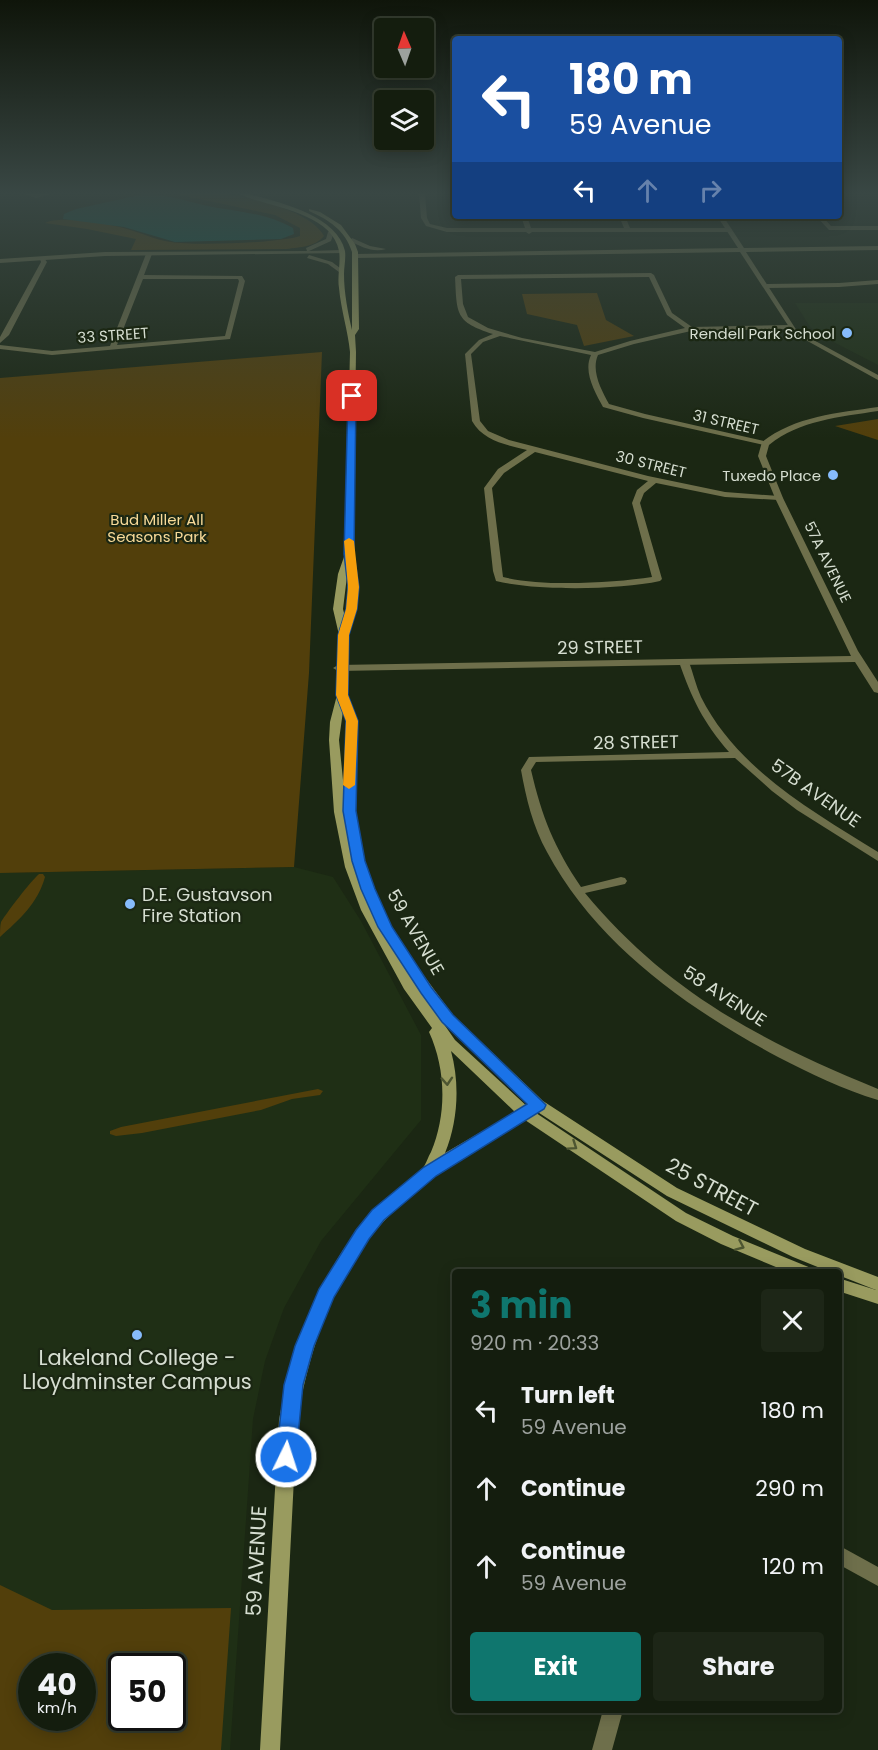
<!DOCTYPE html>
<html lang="en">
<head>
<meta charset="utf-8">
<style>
	:root { --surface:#141d0e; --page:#1d2617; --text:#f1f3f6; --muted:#9da29e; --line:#333b2e; --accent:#0f766e }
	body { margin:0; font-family:Poppins,sans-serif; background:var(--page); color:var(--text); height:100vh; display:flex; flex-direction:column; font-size:22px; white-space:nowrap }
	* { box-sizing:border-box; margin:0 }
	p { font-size:20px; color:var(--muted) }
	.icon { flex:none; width:33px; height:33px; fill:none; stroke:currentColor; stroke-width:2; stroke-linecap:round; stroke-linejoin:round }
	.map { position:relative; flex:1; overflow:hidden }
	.sheet { position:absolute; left:452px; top:1269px; width:390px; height:444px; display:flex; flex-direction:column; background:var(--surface); border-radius:6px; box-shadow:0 3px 15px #0003,0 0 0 2px var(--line) }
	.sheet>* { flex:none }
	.banner { position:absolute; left:452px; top:36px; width:390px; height:183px; border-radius:6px; box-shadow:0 3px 15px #0003,0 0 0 2px var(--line); background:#1a4fa0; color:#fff; overflow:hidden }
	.needle { width:39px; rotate:358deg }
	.controls { position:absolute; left:374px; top:18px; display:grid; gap:12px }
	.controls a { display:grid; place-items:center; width:60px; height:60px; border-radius:6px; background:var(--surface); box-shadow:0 3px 15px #0003,0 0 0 2px var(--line); font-size:30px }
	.speed { position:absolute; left:18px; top:1653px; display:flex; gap:12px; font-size:30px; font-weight:700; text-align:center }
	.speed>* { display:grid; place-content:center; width:78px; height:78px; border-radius:50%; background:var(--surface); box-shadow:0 3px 15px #0003,0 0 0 2px var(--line); line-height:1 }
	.speed small { font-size:15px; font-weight:400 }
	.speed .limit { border:3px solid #111; border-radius:9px; background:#fff; color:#111 }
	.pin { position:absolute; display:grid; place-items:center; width:51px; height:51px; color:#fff; margin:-26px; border-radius:12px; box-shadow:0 3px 9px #0006 }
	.me { position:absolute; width:66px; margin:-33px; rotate:4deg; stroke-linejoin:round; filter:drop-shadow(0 0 4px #0008) }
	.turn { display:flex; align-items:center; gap:21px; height:126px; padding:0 18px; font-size:27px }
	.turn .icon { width:78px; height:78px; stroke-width:2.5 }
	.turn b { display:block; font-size:42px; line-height:51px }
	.lanes { display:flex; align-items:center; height:57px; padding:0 18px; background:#0003; justify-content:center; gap:30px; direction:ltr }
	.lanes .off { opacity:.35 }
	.round { display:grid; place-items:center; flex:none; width:63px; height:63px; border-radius:6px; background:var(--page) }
	.overview { display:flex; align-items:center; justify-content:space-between; height:102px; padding:0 18px }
	h1 { font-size:36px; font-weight:700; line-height:45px; color:var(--accent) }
	.primary-button { display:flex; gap:12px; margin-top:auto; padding:12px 18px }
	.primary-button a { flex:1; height:69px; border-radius:6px; background:var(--accent); color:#fff; font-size:24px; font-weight:700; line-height:69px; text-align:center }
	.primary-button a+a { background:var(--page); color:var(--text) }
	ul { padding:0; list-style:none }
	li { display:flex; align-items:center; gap:18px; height:78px; padding:0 18px }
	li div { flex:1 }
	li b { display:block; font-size:22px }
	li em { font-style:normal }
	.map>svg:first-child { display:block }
	.built { fill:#1f2f15; fill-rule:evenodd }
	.green { fill:#523f0b; fill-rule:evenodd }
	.water { fill:#0c5a50 }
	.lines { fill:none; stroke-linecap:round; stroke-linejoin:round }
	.minor { fill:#6e6f4b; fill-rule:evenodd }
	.tertiary { fill:#6e6f4b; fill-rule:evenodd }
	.secondary { fill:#999b5f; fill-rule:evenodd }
	.oneway { stroke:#4d5531 }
	.route { fill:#1a73e8; stroke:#114b97; stroke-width:1.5 }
	.slow { fill:#f59e0b }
	.poi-dot { fill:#86bbfb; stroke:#1b2713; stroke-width:2 }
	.labels { text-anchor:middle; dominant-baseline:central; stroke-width:4.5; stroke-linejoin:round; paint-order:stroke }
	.far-poi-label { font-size:15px; fill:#d6ded1; stroke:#1b2713; text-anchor:end }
	.far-street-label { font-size:15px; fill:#d6ded1; stroke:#1b2713 }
	.far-park-label { font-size:15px; fill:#f8da98; stroke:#1b2713 }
	.street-label { font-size:18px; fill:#d6ded1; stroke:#1b2713 }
	.poi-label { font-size:18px; fill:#d6ded1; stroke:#1b2713; text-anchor:start }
	.near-street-label { font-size:21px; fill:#d6ded1; stroke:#1b2713 }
	.near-poi-label { font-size:21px; fill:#d6ded1; stroke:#1b2713 }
</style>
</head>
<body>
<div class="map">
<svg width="878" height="1750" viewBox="0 0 878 1750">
	<rect width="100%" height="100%" fill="#1b2713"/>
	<path class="built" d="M 795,303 L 878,303 L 878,365 L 818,334 L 810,327 Z
		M 294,867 L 333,877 L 361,921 L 421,1035 L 421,1120 L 321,1241 L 284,1308 L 265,1361 L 253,1419 L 230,1750 L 0,1750 L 0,873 ZM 32,1666 L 82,1666 L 82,1718 L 32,1718 ZM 122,1666 L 172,1666 L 172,1718 L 122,1718 Z"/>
	<path class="green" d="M 176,194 C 194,194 215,192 233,195 C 258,199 311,212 324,236 C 315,247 300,247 287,249 L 131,250 L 136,239 L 87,229 L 45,223 C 60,215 110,224 127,229 C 142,233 155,240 171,242 C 194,246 280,243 300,236 L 300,228 L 275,215 Z
		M 597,293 L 606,320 L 634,336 L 584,346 L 577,325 L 527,314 L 522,294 Z
		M 322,352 L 309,673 L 294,867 L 0,873 L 0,378 Z
		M 878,419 L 878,440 L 835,426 Z
		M 39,874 L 43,874 L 45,877 C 38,903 19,920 0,937 C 0,932 0,926 1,922 C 8,911 30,882 39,874 Z
		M 318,1089 L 323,1091 L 320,1095 L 292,1099 L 261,1110 L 142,1133 L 116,1136 L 110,1134 L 110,1131 L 121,1127 Z
		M 0,1585 L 52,1610 L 231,1608 L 221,1750 L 0,1750 ZM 32,1666 L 82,1666 L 82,1718 L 32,1718 ZM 122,1666 L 172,1666 L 172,1718 L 122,1718 Z"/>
	<path class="water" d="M 144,194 C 165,194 183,200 203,205 C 235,212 265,212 293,228 L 294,234 L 281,239 L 175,242 L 124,227 L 63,219 L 64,214 L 76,209 Z"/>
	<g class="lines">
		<path class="minor" d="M 24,194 L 51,194 L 36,198 Z
			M 419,194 L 425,194 L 427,218 L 430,224 L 447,228 L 525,228 L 521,216 L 527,216 L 531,228 L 624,228 L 619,216 L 625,216 L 630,228 L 729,228 L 732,230 L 729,232 L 532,232 L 529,234 L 526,232 L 447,232 L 426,226 L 421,218 Z
			M 816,216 L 822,216 L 831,226 L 878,226 L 878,230 L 829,230 Z
			M 149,252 L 152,254 L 144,275 L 242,276 L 245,281 L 230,339 L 52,355 L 0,349 L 0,345 L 52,351 L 110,346 L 146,254 ZM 143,279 L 238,279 L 239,281 L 225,336 L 117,345 Z
			M 43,257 L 47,262 L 9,335 L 0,343 L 0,337 L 41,262 L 40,259 Z
			M 651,273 L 654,275 L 672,313 L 692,327 L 791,325 L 794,327 L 791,329 L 691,331 L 634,344 L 598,355 C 591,371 601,389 609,404 L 645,414 L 768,442 L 768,446 L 643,418 L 603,407 C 595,392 583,372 591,355 L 500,336 L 483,342 L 471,354 L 480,421 L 488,431 L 509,440 L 648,476 L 725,492 L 779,496 L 783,498 L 779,500 L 725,497 L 656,483 L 644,493 L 640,503 L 662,579 L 660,581 C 618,590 537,591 496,581 L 493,571 L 484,488 L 498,469 L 527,450 C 507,445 483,441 472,421 L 465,354 L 479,340 L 493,334 C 455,322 457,314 455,277 L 458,275 ZM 649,277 L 667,315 L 685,328 L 630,341 L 595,352 L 522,338 L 488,328 L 468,317 L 463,304 L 461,279 ZM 535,452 L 648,481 L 637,490 L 632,503 L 652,577 C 613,583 541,587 503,577 L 492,488 L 504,473 Z
			M 878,280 L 878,284 L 839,287 L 767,288 L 764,286 L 767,284 L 839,283 Z
			M 684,659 L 689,662 C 693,673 696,686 701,697 C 737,769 812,811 878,852 L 878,861 L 797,810 L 772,791 L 735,758 L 536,762 L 531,770 C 542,817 554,847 581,887 L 621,877 L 625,878 L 627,881 L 625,884 L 585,893 C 667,992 761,1041 878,1089 L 878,1100 C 844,1090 809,1073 778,1057 C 687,1008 597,945 547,852 C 533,827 526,798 521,770 L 529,757 L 729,752 C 703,722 692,699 679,662 Z
			M 838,1545 L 878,1567 L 878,1586 L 838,1564 Z
			M 603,1710 L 623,1710 L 612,1750 L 592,1750 Z"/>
		<path class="tertiary" d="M 717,216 L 723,216 L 744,248 L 878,246 L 878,250 L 746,252 L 797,331 L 878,375 L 878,380 L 793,333 L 740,252 L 355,258 L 352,256 L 355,254 L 738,248 Z
			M 331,230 L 334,232 L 331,241 L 309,251 L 342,250 L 344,253 L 105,256 L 0,263 L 0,259 L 105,252 L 307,251 L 306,248 L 326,239 L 328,232 Z
			M 352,238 L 370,246 L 386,249 C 373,253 362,247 350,241 Z
			M 309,255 L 332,262 L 344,271 L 339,272 L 328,264 L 307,258 Z
			M 878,407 L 878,411 C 840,417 800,420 769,445 L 766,456 L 783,498 L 858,651 L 878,682 L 878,693 L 874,692 L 855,662 L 338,671 L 333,668 L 338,665 L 851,656 L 775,498 L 758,456 L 762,442 C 795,416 838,413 878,407 Z"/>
		<path class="secondary" d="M 239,194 L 248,194 C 278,202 337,215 345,251 C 346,258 344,267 344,274 C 344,293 348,313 352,330 L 352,252 C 345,230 329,220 309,211 L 309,209 L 320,212 L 341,225 L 355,244 L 358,252 L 359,329 L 355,335 L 356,352 L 353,554 L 358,587 L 357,609 L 349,635 L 347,695 L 357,721 L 356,811 L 364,861 L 374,889 L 391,927 L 407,953 L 453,1015 L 543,1101 L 677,1188 L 805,1249 L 878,1277 L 878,1304 L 838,1291 L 838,1278 L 876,1290 L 838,1275 L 838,1272 L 830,1272 L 793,1257 L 667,1196 L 533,1109 L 443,1021 L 409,974 L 455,1040 L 530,1109 L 686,1213 L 733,1236 L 811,1268 L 813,1272 L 788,1272 L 721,1244 L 676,1221 L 525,1120 C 497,1137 468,1151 442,1170 C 352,1234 316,1314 297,1420 L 280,1750 L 260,1750 L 279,1420 C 291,1359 309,1303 343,1250 C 357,1229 375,1208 394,1192 C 403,1184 415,1177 423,1168 C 426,1164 428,1157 431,1152 C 447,1114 446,1069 429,1032 L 432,1028 L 404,989 L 361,910 L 345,867 L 334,812 L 329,740 L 330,722 L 337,695 L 339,635 L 333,609 L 338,574 L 345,554 L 350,352 C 348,331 341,310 339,288 C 337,276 341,263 339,251 C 332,212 267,207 239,194 ZM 347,576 L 347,609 L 345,617 L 343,609 ZM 343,711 L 347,721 L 345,800 L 339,740 ZM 451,1051 L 515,1112 L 445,1153 C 458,1121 460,1084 451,1051 Z"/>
	</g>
	<defs><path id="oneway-chevron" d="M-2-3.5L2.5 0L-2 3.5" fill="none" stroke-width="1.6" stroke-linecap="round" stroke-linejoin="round" transform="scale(1.5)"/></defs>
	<g class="oneway">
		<use href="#oneway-chevron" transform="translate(447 1081) rotate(86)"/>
		<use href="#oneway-chevron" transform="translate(573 1146) rotate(34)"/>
		<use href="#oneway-chevron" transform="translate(740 1246) rotate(24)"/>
	</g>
	<linearGradient id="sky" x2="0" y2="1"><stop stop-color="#0f150a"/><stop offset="0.44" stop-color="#394744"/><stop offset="1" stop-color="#394744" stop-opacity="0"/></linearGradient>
	<rect width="878" height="439" fill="url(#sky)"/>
	<path class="route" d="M 352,394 L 356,396 L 354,554 L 359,587 L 357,609 L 349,635 L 348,695 L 358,721 L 356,811 L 365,861 L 375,889 L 392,927 L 431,987 L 453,1015 L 546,1105 L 544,1109 L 436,1176 L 384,1220 L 369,1239 L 334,1297 L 314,1346 L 303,1385 L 296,1457 L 293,1463 L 286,1466 L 279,1463 L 276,1457 L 284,1385 L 295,1346 L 319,1289 L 356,1230 L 372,1210 L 424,1167 L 527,1104 L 442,1022 L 421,993 L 378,927 L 361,889 L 352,861 L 343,811 L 346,721 L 336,695 L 338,635 L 346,609 L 348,587 L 344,554 L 348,396 Z"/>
	<path class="slow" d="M 349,538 L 354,541 L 359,587 L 357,609 L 349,635 L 348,695 L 358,721 L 355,785 L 349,789 L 343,785 L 346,721 L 336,695 L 338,635 L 346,609 L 348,587 L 344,541 Z"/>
	<g class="poi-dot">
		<circle cx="847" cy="333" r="6"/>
		<circle cx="833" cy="475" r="6"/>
		<circle cx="130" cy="904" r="6"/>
		<circle cx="137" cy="1335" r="6"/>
	</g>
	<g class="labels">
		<g class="far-poi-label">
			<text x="835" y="333">Rendell Park School</text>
			<text x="821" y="475">Tuxedo Place</text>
		</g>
		<g class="far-street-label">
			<text transform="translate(113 335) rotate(-4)">33 STREET</text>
			<text transform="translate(726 422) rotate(13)">31 STREET</text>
			<text transform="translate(651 464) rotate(14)">30 STREET</text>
			<text transform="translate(828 562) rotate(64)">57A AVENUE</text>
		</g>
		<g class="far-park-label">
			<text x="157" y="519">Bud Miller All<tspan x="157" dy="17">Seasons Park</tspan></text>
		</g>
		<g class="street-label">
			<text transform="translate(600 647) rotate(-1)">29 STREET</text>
			<text transform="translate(636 742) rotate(-1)">28 STREET</text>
			<text transform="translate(816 793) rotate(35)">57B AVENUE</text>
			<text transform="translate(416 932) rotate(60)">59 AVENUE</text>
			<text transform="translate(725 996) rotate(33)">58 AVENUE</text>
		</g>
		<g class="poi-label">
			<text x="142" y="894">D.E. Gustavson<tspan x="142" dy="21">Fire Station</tspan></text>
		</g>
		<g class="near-street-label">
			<text transform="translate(712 1187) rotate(28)">25 STREET</text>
			<text transform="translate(256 1561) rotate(-87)">59 AVENUE</text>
		</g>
		<g class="near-poi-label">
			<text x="137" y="1357">Lakeland College -<tspan x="137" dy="24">Lloydminster Campus</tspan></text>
		</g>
	</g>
</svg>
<div class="controls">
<a><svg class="needle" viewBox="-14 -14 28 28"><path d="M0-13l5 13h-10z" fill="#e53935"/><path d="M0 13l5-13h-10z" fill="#9da29e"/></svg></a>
<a><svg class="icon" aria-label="layers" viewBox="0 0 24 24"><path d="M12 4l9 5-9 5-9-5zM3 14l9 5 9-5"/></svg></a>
</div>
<div class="speed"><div>40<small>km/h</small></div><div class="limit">50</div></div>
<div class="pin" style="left:352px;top:396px;background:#d93025"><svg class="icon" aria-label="arrive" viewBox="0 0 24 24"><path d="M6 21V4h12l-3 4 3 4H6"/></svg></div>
<svg class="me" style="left:286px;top:1457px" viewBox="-20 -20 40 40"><circle r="17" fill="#1a73e8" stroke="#fff" stroke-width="3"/><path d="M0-11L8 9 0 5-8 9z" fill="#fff"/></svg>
<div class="banner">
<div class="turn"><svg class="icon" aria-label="left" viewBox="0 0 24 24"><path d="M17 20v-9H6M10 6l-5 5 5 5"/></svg><div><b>180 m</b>59 Avenue</div></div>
<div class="lanes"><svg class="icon" aria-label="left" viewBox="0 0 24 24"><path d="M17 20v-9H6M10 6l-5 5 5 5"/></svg><svg class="icon off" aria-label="ahead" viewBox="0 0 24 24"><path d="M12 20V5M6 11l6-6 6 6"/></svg><svg class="icon off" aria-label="right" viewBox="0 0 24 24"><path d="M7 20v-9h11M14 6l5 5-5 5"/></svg></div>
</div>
<section class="sheet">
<div class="overview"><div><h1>3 min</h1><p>920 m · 20:33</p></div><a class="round"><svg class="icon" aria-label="close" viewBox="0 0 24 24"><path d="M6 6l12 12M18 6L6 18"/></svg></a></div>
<ul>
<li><svg class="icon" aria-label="left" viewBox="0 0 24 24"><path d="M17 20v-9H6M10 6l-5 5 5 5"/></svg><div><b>Turn left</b><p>59 Avenue</p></div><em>180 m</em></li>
<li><svg class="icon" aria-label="ahead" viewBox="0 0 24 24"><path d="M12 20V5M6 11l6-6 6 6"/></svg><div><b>Continue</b></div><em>290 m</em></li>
<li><svg class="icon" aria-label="ahead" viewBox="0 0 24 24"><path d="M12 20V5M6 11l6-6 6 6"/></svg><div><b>Continue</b><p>59 Avenue</p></div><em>120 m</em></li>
</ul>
<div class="primary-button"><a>Exit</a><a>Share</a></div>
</section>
</div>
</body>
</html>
